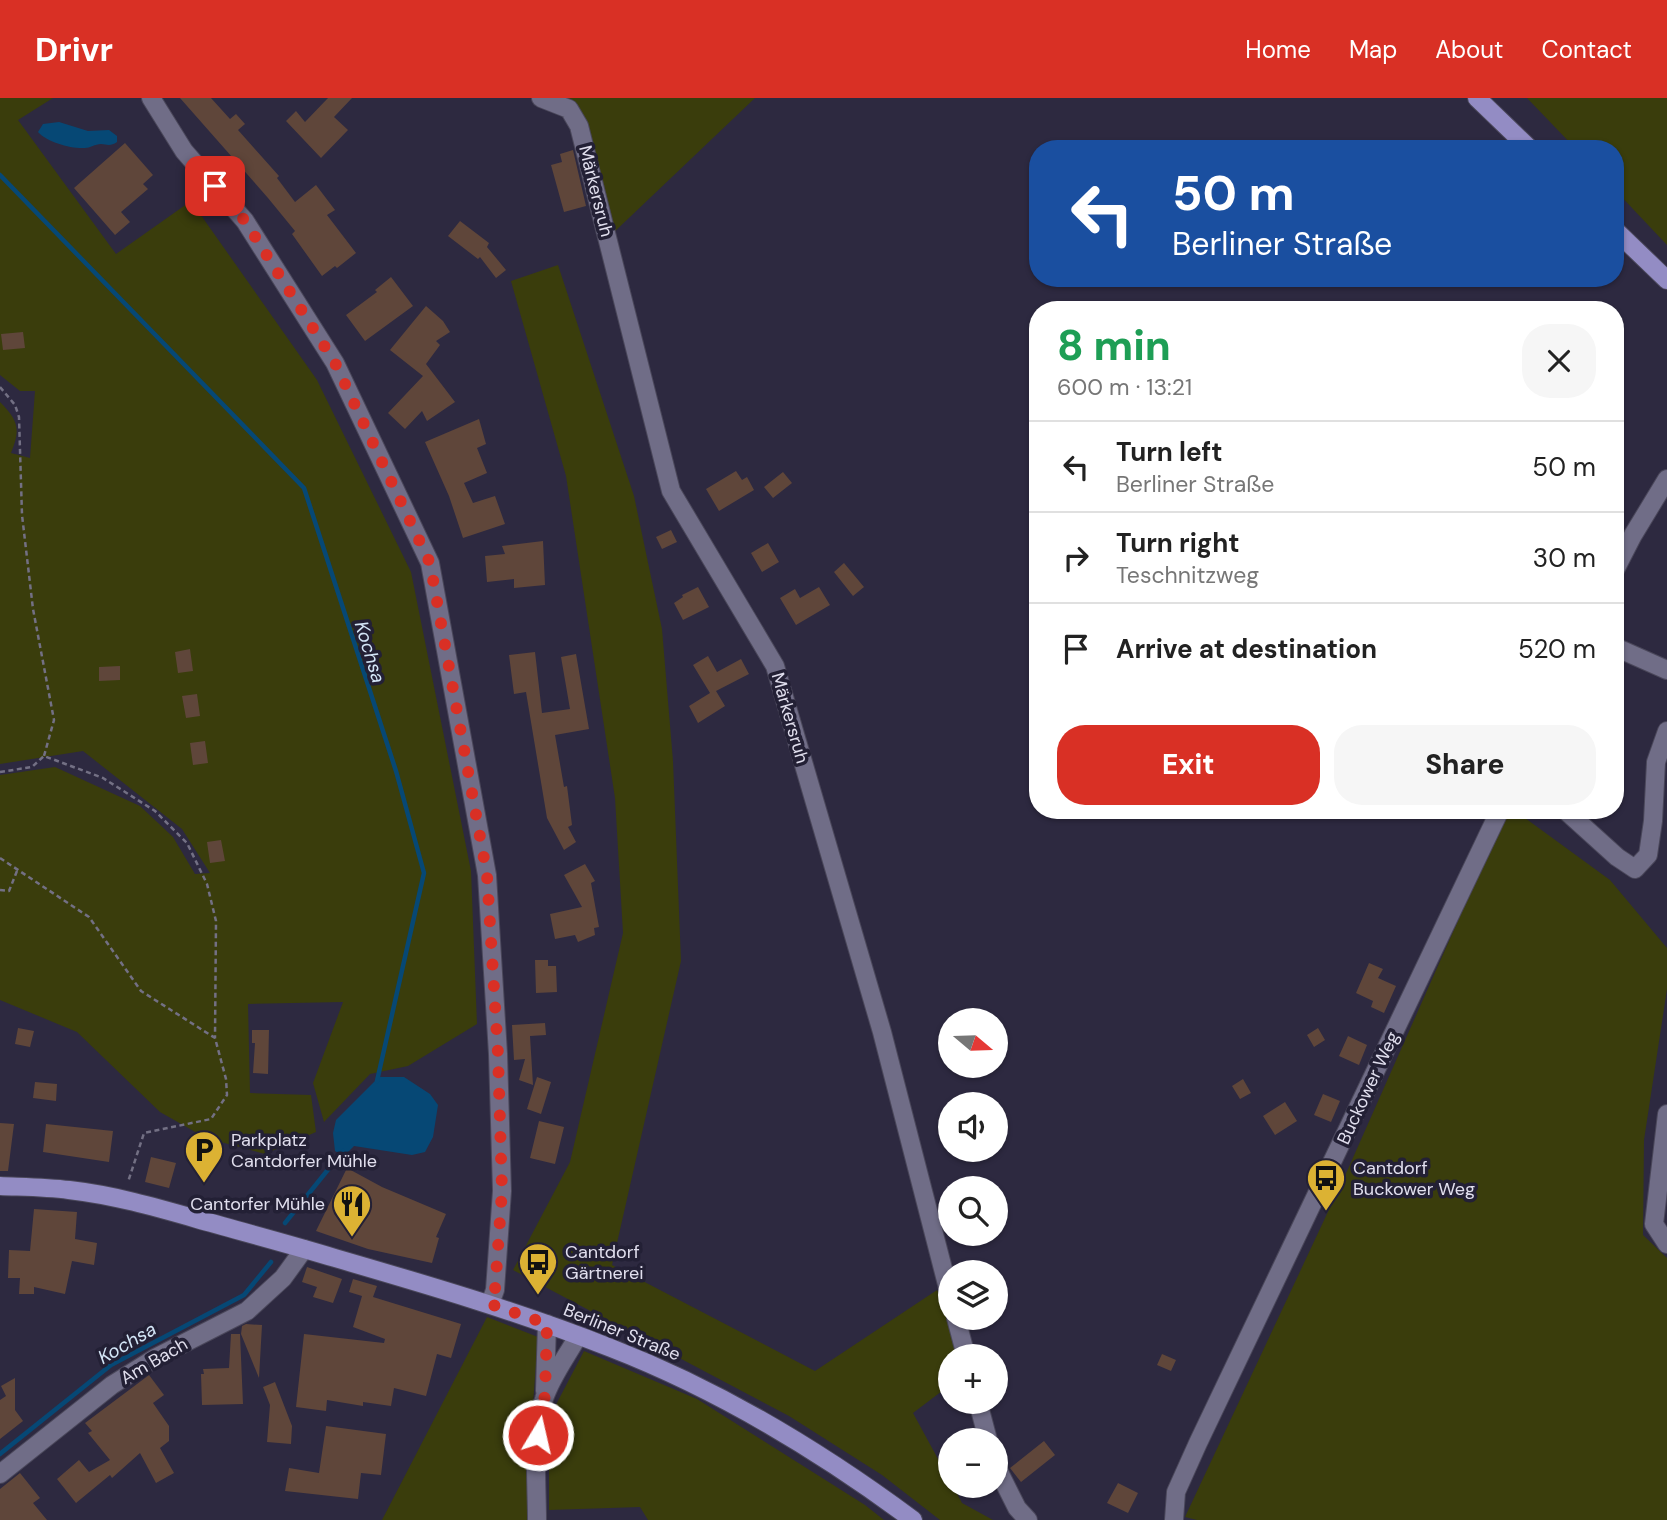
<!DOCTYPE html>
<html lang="en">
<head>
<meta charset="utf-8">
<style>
	:root { --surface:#fff; --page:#f6f6f6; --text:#222; --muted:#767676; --line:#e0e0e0; --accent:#d93025 }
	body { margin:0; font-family:"DM Sans",sans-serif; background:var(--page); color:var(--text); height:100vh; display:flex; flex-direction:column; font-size:26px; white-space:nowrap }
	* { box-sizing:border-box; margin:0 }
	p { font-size:23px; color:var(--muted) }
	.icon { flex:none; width:38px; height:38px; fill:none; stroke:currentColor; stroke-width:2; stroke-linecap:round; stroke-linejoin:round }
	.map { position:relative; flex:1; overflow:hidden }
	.side { position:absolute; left:1029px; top:203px; width:595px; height:518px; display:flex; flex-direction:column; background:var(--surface); border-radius:28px; box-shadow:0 2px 5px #0004 }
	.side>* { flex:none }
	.guide { position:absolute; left:1029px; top:42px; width:595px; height:147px; border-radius:28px; box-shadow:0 2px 5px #0004; background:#1a4fa0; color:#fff; overflow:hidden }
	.needle { width:46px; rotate:109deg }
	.fabs { position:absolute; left:938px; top:910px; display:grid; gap:14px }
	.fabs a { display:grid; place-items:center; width:70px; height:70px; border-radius:50%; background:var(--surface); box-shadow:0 2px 5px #0004; font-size:35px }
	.pin { position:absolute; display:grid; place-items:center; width:60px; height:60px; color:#fff; margin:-30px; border-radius:14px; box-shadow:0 4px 10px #0006 }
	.me { position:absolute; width:77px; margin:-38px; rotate:9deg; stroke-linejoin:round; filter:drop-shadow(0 0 5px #0008) }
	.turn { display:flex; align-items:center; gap:24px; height:147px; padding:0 28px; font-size:32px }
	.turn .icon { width:91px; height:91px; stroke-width:2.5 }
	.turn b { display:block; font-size:49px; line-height:60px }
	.round { display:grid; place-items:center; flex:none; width:74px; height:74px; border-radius:28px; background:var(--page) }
	.headline { display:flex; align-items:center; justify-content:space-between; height:119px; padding:0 28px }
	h1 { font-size:42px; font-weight:800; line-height:52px; color:#1e9e55 }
	.button { display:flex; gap:14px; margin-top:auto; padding:14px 28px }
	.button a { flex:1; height:80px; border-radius:28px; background:var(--accent); color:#fff; font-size:28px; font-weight:800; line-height:80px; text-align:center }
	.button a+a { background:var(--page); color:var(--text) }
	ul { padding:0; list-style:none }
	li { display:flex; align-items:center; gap:21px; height:91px; padding:0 28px; border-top:2px solid var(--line) }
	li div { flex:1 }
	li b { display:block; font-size:26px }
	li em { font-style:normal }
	header { display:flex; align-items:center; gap:42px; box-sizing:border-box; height:98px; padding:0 35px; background:var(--accent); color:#fff }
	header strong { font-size:33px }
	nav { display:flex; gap:38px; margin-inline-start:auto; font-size:24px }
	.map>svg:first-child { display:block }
	.green { fill:#3a3d0c }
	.water { fill:#064875 }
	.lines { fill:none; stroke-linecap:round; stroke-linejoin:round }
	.stream { stroke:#064875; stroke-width:4.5 }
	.building { fill:#5f463a }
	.minor-casing { stroke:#4a475a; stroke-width:20 }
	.major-casing { stroke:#4a475a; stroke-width:20 }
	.path { stroke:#737084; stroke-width:2.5; stroke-dasharray:5 3.5; stroke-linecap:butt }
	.minor { stroke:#706d87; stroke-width:18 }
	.major { stroke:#938cc4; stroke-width:18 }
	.route { stroke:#d93025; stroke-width:12; stroke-dasharray:0 21.6 }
	.labels { text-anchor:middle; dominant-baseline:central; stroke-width:7; stroke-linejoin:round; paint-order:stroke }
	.street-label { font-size:18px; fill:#e1dfee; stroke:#232035 }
	.poi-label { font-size:18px; fill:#e1dfee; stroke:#232035; text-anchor:start }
	.water-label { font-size:19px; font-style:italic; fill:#d4e6f7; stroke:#232035 }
</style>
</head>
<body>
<header>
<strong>Drivr</strong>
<nav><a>Home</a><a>Map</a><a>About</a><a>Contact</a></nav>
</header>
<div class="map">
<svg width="1667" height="1422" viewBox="0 0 1667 1422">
	<rect width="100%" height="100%" fill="#2d2940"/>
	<path class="green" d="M 0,0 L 53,0 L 18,22 L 116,156 L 191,103 L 317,282 L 411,474 L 471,773 L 477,926 L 408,968 L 370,976 L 324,1024 L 313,985 L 343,904 L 248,906 L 250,995 L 311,997 L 316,1034 L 265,1056 L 206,1040 L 160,1014 L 77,934 L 0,902 L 0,677 L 55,669 L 140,708 L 173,739 L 195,776 L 210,775 L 182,731 L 83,653 L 0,666 L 0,304 C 18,322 21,331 11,355 L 30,360 L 35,293 L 20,293 L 0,277 Z
		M 558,0 L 755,0 L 610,138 L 582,14 Z
		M 1527,0 L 1667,0 L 1667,147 L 1615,92 L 1615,51 L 1576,51 Z
		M 558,167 L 634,398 L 662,531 L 673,663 L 681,863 L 612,1167 L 815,1273 L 937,1192 L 946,1206 L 960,1258 L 950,1258 L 950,1287 L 913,1315 L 950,1383 L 950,1388 L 953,1388 L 962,1405 L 993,1422 L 940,1422 L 882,1377 L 789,1318 L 513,1172 L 570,1064 L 623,835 L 615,700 L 566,378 L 511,183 Z
		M 1507,712 L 1514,712 L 1610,782 L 1667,850 L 1667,891 L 1644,1042 L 1643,1137 L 1667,1160 L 1667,1422 L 1197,1422 L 1185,1419 L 1348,1071 Z
		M 487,1219 L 538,1239 L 531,1333 L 532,1422 L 382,1422 Z
		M 584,1253 L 697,1301 L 865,1407 L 884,1422 L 648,1422 L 640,1409 L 549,1412 L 549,1320 Z"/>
	<path class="water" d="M 59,24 L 88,33 L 109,32 L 117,38 L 117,44 C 111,48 108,47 101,46 C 95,46 90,50 85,50 C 71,51 47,44 38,34 L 43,26 Z
		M 379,979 L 404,979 L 430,996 L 438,1007 L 433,1039 L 425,1054 L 412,1057 L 354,1048 L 344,1058 L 335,1053 L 333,1035 L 336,1022 Z"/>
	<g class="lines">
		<path class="stream" d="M 0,77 L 304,390 L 396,673 L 424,775 L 377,983
			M 285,1125 L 343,1053
			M 0,1356 L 111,1267 L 244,1197 L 271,1164"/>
	</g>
	<path class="building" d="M 180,0 L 211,0 L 230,21 L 236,16 L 245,26 L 238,32 L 279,78 L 277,80 L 295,104 L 316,87 L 335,112 L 327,117 L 356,155 L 337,170 L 335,168 L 322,178 L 292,136 L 295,133 L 268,100 Z
		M 328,0 L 352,0 L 334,19 L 348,32 L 321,60 L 286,23 L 296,13 L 305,24 Z
		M 125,45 L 153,77 L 143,86 L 148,91 L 121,114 L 130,124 L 115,137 L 74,90 Z
		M 573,52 L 586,108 L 564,114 L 551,67 L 562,64 L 560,56 Z
		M 460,123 L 489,145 L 487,149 L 506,172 L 496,180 L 480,159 L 478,161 L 448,138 Z
		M 391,179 L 413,208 L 365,243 L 346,217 L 377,194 L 375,192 Z
		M 426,208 L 443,223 L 450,234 L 436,243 L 440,247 L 426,266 L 455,304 L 427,323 L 422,313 L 405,331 L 388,315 L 423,278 L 390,252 Z
		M 23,234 L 25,250 L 3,252 L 1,236 Z
		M 479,321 L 486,346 L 477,350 L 487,375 L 464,385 L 473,405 L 495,398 L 505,426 L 463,440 L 449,398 L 425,344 Z
		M 736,373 L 742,382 L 747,379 L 754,392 L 719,413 L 706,391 Z
		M 783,374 L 792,385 L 773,400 L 764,389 Z
		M 671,432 L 677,444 L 662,451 L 656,439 Z
		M 543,443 L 545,487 L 514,490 L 514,481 L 487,484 L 485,458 L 505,456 L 502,448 Z
		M 768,445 L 779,464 L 762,474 L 751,455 Z
		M 844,465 L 864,489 L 853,498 L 834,474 Z
		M 698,489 L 709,509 L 683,522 L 674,505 L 683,499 L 682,497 Z
		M 819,489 L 830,507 L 796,527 L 780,500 L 795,491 L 800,500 Z
		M 190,551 L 193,573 L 178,575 L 175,554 Z
		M 535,554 L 542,615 L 570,611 L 561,559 L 576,556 L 589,631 L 555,637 L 564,689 L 567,688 L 572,727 L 568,729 L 576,744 L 564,752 L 547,720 L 526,594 L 514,596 L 509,557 Z
		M 708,558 L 717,574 L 741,561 L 749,576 L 716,593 L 725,608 L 698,625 L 689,608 L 710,595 L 693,567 Z
		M 120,568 L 120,582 L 99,583 L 99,569 Z
		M 197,596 L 200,618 L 186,620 L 182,598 Z
		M 205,643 L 208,665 L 193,667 L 190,645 Z
		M 221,742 L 225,763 L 210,765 L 207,744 Z
		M 585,766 L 595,783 L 591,785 L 599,829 L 594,830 L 595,837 L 578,844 L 575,837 L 555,841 L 550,816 L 582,809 L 564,777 Z
		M 535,862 L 548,862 L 548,868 L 556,868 L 557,894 L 536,895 Z
		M 1369,865 L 1383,871 L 1378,880 L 1396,888 L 1384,915 L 1371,909 L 1373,903 L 1356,895 Z
		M 545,925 L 546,937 L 530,938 L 533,987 L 519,982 L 525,961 L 514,962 L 512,927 Z
		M 18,930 L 34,933 L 30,949 L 15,946 Z
		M 1318,930 L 1325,942 L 1314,949 L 1307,937 Z
		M 252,932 L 269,932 L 268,976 L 253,975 L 255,945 L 252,945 Z
		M 1348,938 L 1367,947 L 1359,967 L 1339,958 Z
		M 537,979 L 551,984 L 541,1016 L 527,1011 Z
		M 1243,981 L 1251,995 L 1240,1001 L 1232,988 Z
		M 35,984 L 57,986 L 56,1003 L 33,1000 Z
		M 1323,996 L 1340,1003 L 1331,1024 L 1314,1017 Z
		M 1285,1004 L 1297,1023 L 1275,1037 L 1263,1018 Z
		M 539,1023 L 564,1029 L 555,1066 L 530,1060 Z
		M 0,1025 L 14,1026 L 8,1073 L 0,1073 Z
		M 46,1026 L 113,1033 L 109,1064 L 43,1054 Z
		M 151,1059 L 176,1065 L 169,1090 L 145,1084 Z
		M 347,1070 L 382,1089 L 446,1116 L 436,1139 L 439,1140 L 432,1165 L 368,1151 L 316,1133 Z
		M 34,1111 L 77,1114 L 75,1141 L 97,1145 L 94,1167 L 72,1163 L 65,1196 L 34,1189 L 34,1196 L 19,1196 L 20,1180 L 8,1180 L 9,1152 L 30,1153 Z
		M 307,1169 L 342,1181 L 333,1205 L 313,1199 L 317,1189 L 302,1184 Z
		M 353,1181 L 377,1188 L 373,1199 L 461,1226 L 451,1260 L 437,1256 L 426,1298 L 394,1290 L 391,1308 L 363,1304 L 363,1308 L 327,1302 L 326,1313 L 296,1309 L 304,1236 L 384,1245 L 385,1241 L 353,1229 L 362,1198 L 349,1194 Z
		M 246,1226 L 262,1227 L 259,1280 L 241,1236 L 242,1228 Z
		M 231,1236 L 240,1236 L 243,1306 L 202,1307 L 201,1276 L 204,1276 L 203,1271 L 229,1270 Z
		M 1162,1256 L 1176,1262 L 1171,1273 L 1157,1267 Z
		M 149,1277 L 164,1297 L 153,1305 L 169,1328 L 169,1343 L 160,1350 L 174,1375 L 156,1385 L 140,1355 L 112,1380 L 110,1377 L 76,1405 L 57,1381 L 79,1362 L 89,1374 L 110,1362 L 88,1335 L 92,1333 L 85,1325 Z
		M 15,1280 L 15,1312 L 23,1323 L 0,1341 L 0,1302 L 6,1298 L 1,1288 Z
		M 275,1284 L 292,1328 L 291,1346 L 267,1344 L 270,1307 L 263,1289 Z
		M 326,1328 L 386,1336 L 381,1377 L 361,1375 L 358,1401 L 285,1393 L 289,1370 L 319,1375 Z
		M 1044,1343 L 1055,1357 L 1021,1384 L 1010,1370 Z
		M 20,1375 L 40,1400 L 33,1405 L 47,1422 L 0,1422 L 0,1391 Z
		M 1118,1385 L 1138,1395 L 1128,1415 L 1107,1405 Z"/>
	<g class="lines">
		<g class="minor-casing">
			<path id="minor" d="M 151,0 L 184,53 L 245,123 L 335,265 L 430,465 L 487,777 L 498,956 L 502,1093 L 495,1192 L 490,1206
				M 541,0 L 569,11 L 579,28 L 671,393 L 775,568 L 882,934 L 950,1198
				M 1615,472 L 1633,437 L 1667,381
				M 1615,549 L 1667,572
				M 1565,712 L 1617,759 L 1635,771 L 1648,757 L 1653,723 L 1656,664 L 1667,633
				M 1667,1016 L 1654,1126 L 1667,1146
				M 956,1220 L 966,1258
				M 545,1293 L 547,1226
				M 978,1304 L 988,1342
				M 996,1368 L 1017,1410 L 1028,1422
				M 0,1376 L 112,1287 L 155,1260 L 247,1213 L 283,1180 L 304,1151
				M 537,1422 C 537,1386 532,1335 544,1301 C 551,1279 567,1258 578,1238
				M 1174,1422 L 1176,1394 L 1198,1345 L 1500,712"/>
		</g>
		<g class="major-casing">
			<path id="major" d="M 1477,0 L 1530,51
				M 1615,132 L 1667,182
				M 0,1088 C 23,1089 46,1089 69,1092 C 113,1097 155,1109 197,1121 C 243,1134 289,1146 335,1160 C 428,1187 520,1214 611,1250 C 719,1292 820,1353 913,1422"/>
		</g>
		<path class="path" d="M 0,289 L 15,307 L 19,319 L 22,417 L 33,511 L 54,622 L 44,658
			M 0,674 L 32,669 L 44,658 L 103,680 L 155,713 L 187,745 L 207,786 L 216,823 L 215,940
			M 0,760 L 89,819 L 141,893 L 215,940 L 226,981 L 227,997 L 211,1021 L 144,1035 L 128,1084
			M 0,792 L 9,793 L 17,773"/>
		<use href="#minor" class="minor"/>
		<use href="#major" class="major"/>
	</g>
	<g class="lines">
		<path class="route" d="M 215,88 L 245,123 L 335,265 L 430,465 L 487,777 L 498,956 L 502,1093 L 495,1192 L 490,1206 L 547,1226 L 545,1297 L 538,1337"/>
	</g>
	<defs>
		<g id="parking-pin" transform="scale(2.0125)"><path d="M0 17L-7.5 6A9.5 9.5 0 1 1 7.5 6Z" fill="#dcb233" stroke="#232035"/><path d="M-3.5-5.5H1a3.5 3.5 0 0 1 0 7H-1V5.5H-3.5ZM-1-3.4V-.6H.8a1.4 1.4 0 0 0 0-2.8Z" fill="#111"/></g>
		<g id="bus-pin" transform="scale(2.0125)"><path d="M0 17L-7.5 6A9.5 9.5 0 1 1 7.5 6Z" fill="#dcb233" stroke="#232035"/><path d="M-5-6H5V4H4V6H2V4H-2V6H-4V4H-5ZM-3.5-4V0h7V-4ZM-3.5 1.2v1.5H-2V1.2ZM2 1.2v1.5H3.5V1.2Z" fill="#111"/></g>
		<g id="restaurant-pin" transform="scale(2.0125)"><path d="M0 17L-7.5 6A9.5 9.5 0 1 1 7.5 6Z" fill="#dcb233" stroke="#232035"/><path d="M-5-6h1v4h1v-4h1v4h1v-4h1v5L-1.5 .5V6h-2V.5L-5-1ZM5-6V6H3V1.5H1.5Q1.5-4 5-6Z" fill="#111"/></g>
	</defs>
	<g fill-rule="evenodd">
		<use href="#parking-pin" x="204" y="1052"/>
		<use href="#bus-pin" x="1326" y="1080"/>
		<use href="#restaurant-pin" x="352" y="1106"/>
		<use href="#bus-pin" x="538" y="1164"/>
	</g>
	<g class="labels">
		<g class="street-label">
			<text transform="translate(596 93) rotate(76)">Märkersruh</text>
			<text transform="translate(790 620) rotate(74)">Märkersruh</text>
			<text transform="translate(1368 990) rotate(-65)">Buckower Weg</text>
			<text transform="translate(622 1234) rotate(22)">Berliner Straße</text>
			<text transform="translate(154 1263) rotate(-30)">Am Bach</text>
		</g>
		<g class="poi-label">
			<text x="231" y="1042">Parkplatz<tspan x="231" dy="21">Cantdorfer Mühle</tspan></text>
			<text x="1353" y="1070">Cantdorf<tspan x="1353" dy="21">Buckower Weg</tspan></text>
			<text x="325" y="1106" text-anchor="end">Cantorfer Mühle</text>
			<text x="565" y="1154">Cantdorf<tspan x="565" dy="21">Gärtnerei</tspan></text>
		</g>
		<g class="water-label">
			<text transform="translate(370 554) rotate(73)">Kochsa</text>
			<text transform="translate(127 1245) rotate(-30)">Kochsa</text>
		</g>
	</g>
</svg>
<div class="fabs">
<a><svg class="needle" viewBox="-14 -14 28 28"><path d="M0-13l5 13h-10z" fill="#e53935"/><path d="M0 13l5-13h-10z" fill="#767676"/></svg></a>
<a><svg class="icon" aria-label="sound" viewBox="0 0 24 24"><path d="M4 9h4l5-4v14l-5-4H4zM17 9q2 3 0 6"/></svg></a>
<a><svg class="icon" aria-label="search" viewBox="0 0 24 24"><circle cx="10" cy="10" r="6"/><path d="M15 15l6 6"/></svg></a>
<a><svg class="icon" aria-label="layers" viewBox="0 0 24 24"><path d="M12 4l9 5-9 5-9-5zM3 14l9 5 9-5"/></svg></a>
<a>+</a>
<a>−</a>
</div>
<div class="pin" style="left:215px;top:88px;background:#d93025"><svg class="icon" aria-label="arrive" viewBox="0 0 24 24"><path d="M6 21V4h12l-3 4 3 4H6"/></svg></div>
<svg class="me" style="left:538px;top:1337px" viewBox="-20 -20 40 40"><circle r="17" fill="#d93025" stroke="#fff" stroke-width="3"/><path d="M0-11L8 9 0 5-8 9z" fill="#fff"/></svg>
<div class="guide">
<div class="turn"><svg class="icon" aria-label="left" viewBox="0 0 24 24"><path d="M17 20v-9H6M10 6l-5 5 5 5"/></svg><div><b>50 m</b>Berliner Straße</div></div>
</div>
<section class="side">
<div class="headline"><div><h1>8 min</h1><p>600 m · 13:21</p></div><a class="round"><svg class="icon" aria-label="close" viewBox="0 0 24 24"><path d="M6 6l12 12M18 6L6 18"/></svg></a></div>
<ul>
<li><svg class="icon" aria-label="left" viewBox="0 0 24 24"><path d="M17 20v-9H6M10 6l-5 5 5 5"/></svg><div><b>Turn left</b><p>Berliner Straße</p></div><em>50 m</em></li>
<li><svg class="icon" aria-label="right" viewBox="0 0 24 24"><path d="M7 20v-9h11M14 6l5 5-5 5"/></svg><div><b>Turn right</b><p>Teschnitzweg</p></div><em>30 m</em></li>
<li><svg class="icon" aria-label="arrive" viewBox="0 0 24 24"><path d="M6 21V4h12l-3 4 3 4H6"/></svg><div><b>Arrive at destination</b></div><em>520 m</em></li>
</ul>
<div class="button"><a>Exit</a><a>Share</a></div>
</section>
</div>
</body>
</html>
